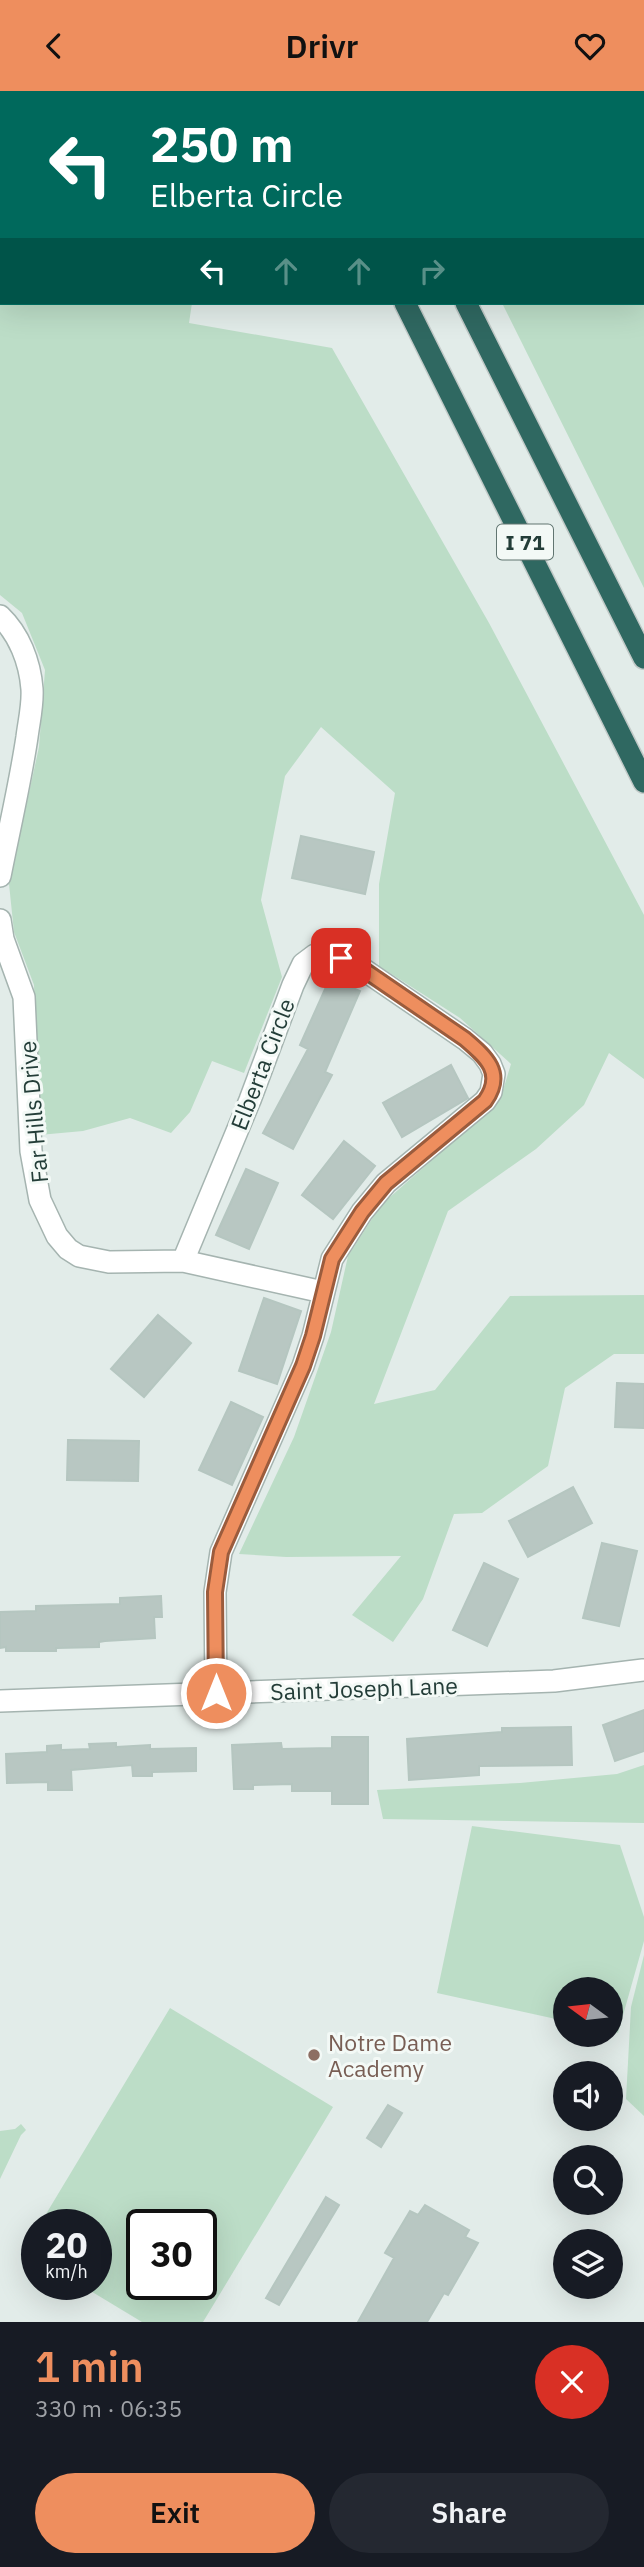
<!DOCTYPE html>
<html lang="en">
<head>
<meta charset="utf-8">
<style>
	:root { --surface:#171b24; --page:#242831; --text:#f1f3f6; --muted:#9ea1a6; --accent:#ee8e5e }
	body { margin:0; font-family:"IBM Plex Sans",sans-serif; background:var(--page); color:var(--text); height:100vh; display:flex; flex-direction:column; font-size:26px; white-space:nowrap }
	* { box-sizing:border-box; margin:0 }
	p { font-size:23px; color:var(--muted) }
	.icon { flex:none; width:38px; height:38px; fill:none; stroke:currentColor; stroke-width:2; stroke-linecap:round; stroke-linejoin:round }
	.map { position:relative; height:2231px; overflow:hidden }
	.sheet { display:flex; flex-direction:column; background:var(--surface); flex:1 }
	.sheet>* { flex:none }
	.guide { position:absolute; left:0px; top:0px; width:644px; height:214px; box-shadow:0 7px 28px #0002; background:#00695c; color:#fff; overflow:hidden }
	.needle { width:46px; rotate:285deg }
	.buttons { position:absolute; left:553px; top:1886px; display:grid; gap:14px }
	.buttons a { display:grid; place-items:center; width:70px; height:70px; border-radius:50%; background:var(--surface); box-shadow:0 7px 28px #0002; font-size:35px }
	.speed { position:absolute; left:21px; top:2118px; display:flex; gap:14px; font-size:35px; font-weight:700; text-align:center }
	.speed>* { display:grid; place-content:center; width:91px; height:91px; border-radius:50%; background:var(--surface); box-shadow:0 7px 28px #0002; line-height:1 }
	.speed small { font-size:18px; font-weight:400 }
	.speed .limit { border:4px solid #111; border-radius:10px; background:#fff; color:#111 }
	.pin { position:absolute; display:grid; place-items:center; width:60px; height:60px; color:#fff; margin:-30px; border-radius:14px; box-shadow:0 4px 10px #0006 }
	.me { position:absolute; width:77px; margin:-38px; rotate:0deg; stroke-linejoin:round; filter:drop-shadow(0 0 5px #0008) }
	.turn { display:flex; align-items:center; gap:24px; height:147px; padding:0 35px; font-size:32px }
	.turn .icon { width:91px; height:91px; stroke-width:2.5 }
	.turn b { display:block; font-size:49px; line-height:60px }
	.lanes { display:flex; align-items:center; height:66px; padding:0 35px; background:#0003; justify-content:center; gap:35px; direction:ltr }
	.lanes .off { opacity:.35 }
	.round { display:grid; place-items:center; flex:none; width:74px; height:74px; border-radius:37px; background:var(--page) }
	.summary { display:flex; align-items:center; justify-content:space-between; height:119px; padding:0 35px }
	h1 { font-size:42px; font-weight:600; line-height:52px; color:var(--accent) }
	.cta { display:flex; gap:14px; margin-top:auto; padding:14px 35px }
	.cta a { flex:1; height:80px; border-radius:42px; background:var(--accent); color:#111; font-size:28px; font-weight:600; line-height:80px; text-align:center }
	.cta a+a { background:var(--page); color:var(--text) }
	header { display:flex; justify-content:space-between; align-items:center; height:91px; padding:0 35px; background:var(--accent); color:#111; font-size:32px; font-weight:600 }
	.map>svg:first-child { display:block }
	.green { fill:#bcddc7; fill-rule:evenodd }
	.building { fill:#b8c7c2; stroke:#b5c6c0; stroke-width:2 }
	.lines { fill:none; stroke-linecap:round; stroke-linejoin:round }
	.minor-casing { stroke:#a5b4b0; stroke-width:24 }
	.highway-casing { stroke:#c1c9c7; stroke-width:24 }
	.minor { stroke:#fff; stroke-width:21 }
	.highway { stroke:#2f6861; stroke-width:21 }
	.route-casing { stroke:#9b5c3d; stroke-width:18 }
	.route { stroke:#ee8e5e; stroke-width:12 }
	.education-dot { fill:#8d6e63; stroke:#f3f9f6; stroke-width:2.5 }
	.labels { text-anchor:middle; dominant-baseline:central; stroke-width:6; stroke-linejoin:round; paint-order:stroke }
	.shield { fill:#f3f9f6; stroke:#617571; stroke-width:2 }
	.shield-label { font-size:21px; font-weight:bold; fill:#233d38 }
	.street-label { font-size:23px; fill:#233d38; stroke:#f3f9f6 }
	.education-label { font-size:23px; fill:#785e54; stroke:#f3f9f6; text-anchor:start }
</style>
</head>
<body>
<header><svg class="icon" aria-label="back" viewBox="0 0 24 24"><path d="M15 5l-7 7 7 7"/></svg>Drivr<svg class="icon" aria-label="heart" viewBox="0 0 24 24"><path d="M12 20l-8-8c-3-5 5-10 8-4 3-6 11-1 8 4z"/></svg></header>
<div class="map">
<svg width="644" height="2231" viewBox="0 0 644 2231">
	<rect width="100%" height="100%" fill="#e2ece9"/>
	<path class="green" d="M 0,0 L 203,0 L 205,2 L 2,2 L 2,212 L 192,212 L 189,232 L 332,257 L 489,532 L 644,824 L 644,988 L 609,962 L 584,1014 L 536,1058 L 448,1120 L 374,1313 L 435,1299 L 510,1205 L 644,1204 L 644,1263 L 614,1263 L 565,1297 L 548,1375 L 482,1422 L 454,1423 L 423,1508 L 393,1551 L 352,1524 L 401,1465 L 286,1466 L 239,1463 L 294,1346 L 331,1241 L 348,1165 L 381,1114 L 500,1009 L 511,973 L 460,927 L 379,875 L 379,793 L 395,702 L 321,636 L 285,685 L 261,809 L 282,886 L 244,982 L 212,970 L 190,1021 L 171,1042 L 130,1027 L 83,1040 L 39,1044 L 34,894 L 14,841 L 9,793 L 39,656 L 45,579 L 22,522 L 0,504 Z
		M 397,0 L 644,0 L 644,497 L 502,212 L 642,212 L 642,2 Z
		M 644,1674 L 644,1732 L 383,1728 L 377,1699 L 520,1692 L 617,1683 Z
		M 472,1735 L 620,1754 L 644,1826 L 644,1850 L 618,1942 L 611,1940 L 611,1899 L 565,1899 L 565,1930 L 437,1902 Z
		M 644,1864 L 644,2025 L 626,2008 L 631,1916 Z
		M 170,1917 L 333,2016 L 203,2231 L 142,2231 L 79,2193 L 96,2193 L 96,2133 L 40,2133 ZM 201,2133 L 201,2193 L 142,2193 L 142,2133 Z
		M 21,2033 L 26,2039 L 21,2044 L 0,2088 L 0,2040 L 15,2038 Z
		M 37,2138 L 37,2167 L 24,2160 Z"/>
	<path class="building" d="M 301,745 L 374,761 L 365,803 L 292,787 Z
		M 330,887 L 360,900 L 325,981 L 332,984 L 293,1058 L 263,1042 L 308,958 L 300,954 Z
		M 451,974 L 468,1007 L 402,1046 L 383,1012 Z
		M 344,1050 L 375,1075 L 333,1128 L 302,1104 Z
		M 246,1078 L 278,1092 L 249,1158 L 216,1144 Z
		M 264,1207 L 301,1220 L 277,1293 L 239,1280 Z
		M 158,1224 L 191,1252 L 144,1306 L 111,1278 Z
		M 617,1292 L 644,1293 L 644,1337 L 615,1336 Z
		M 231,1311 L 263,1326 L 232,1394 L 199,1379 Z
		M 68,1349 L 139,1350 L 138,1390 L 67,1389 Z
		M 573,1396 L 592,1432 L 528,1466 L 509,1430 Z
		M 602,1452 L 637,1460 L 619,1535 L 583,1527 Z
		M 484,1472 L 518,1488 L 487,1555 L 453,1539 Z
		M 161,1505 L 162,1526 L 154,1526 L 155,1547 L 105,1550 L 99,1551 L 99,1556 L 56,1557 L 56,1560 L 6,1560 L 6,1556 L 0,1557 L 0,1521 L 36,1520 L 36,1515 L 120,1513 L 120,1507 Z
		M 644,1619 L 644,1660 L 615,1670 L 603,1634 Z
		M 571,1636 L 572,1674 L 479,1675 L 479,1684 L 409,1689 L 407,1648 L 502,1641 L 502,1637 Z
		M 332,1646 L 368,1646 L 368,1713 L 332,1713 L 332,1700 L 292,1700 L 292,1693 L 253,1694 L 253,1698 L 234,1698 L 232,1654 L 281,1652 L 282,1658 L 332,1657 Z
		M 116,1652 L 116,1656 L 150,1654 L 150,1658 L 196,1657 L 196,1680 L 152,1681 L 152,1685 L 133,1685 L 132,1674 L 71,1679 L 72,1699 L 48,1699 L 48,1691 L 7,1692 L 6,1663 L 47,1661 L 47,1655 L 61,1654 L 61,1659 L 90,1658 L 89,1653 Z
		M 388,2014 L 402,2022 L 381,2056 L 367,2047 Z
		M 326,2106 L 339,2114 L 279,2214 L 266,2207 Z
		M 425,2114 L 469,2139 L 465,2146 L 478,2152 L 448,2204 L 444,2202 L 427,2231 L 358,2231 L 394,2167 L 385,2162 L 410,2120 L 418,2124 Z"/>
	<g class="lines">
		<g class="minor-casing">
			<path id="minor" d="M 0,525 C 19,543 30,571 32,598 C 33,614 29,630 27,646 C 20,693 9,739 0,785
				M 0,829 L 3,848 L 24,906 L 31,1060 L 40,1109 L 57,1145 L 68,1158 L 79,1165 L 109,1171 L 183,1170 L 323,1201
				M 183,1170 L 250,1009 L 293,894 L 303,873 L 315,864 L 327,862 L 354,872 L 465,948 L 482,962 L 490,973 L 494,983 L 491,1001 L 485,1010 L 386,1092 L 362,1121 L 332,1168 L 313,1245 L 303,1275 L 221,1461 L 215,1501 L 216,1603
				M 0,1610 L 554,1590 L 643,1579"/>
		</g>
		<g class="highway-casing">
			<path id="highway" d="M 286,0 L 287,2
				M 350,0 L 351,2
				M 405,212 L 644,691
				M 466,212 L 644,567"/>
		</g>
		<use href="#minor" class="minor"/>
		<use href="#highway" class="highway"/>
	</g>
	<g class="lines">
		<g class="route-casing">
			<path id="route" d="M 216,1602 L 215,1501 L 221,1461 L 303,1275 L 313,1245 L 332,1168 L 362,1121 L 386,1092 L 485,1010 C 505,982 486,966 465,948 L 354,872 L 341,867"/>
		</g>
		<use href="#route" class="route"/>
	</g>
	<circle class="education-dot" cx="314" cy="1964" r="7"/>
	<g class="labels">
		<rect class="shield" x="497" y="433.5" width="56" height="35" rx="5"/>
		<g class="shield-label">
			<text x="525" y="451">I 71</text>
		</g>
		<g class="street-label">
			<text transform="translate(262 973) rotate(-69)">Elberta Circle</text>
			<text transform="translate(33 1021) rotate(-95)">Far Hills Drive</text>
			<text transform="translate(364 1597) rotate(-2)">Saint Joseph Lane</text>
		</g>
		<g class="education-label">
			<text x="328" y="1951">Notre Dame<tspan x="328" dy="26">Academy</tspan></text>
		</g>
	</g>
</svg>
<div class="buttons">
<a><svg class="needle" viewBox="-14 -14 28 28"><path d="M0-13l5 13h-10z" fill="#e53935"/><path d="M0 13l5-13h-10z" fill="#9ea1a6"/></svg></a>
<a><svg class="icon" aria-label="sound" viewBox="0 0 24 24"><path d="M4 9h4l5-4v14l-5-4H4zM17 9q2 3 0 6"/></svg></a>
<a><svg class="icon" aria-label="search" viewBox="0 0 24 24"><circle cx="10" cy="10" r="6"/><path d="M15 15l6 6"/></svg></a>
<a><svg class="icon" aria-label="layers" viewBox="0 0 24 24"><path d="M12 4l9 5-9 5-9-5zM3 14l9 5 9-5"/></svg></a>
</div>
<div class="speed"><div>20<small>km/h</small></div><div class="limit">30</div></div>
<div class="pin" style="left:341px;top:867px;background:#d93025"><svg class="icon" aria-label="arrive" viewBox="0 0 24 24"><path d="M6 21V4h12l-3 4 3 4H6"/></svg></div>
<svg class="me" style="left:216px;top:1602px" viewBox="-20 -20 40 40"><circle r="17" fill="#ee8e5e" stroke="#fff" stroke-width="3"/><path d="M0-11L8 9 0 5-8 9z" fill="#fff"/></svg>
<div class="guide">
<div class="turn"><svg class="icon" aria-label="left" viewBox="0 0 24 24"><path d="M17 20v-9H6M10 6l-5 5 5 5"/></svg><div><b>250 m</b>Elberta Circle</div></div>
<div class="lanes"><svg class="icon" aria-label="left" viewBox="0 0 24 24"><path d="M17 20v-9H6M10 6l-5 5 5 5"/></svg><svg class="icon off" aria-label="ahead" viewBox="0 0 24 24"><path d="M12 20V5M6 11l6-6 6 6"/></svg><svg class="icon off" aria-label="ahead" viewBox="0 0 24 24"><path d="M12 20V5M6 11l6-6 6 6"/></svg><svg class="icon off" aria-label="right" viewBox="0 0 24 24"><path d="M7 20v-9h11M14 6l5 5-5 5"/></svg></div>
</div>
</div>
<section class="sheet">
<div class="summary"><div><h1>1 min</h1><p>330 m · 06:35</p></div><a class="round" style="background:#d93025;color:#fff"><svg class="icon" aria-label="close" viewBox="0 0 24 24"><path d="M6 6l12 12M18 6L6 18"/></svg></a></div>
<div class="cta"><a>Exit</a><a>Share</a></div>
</section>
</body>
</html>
